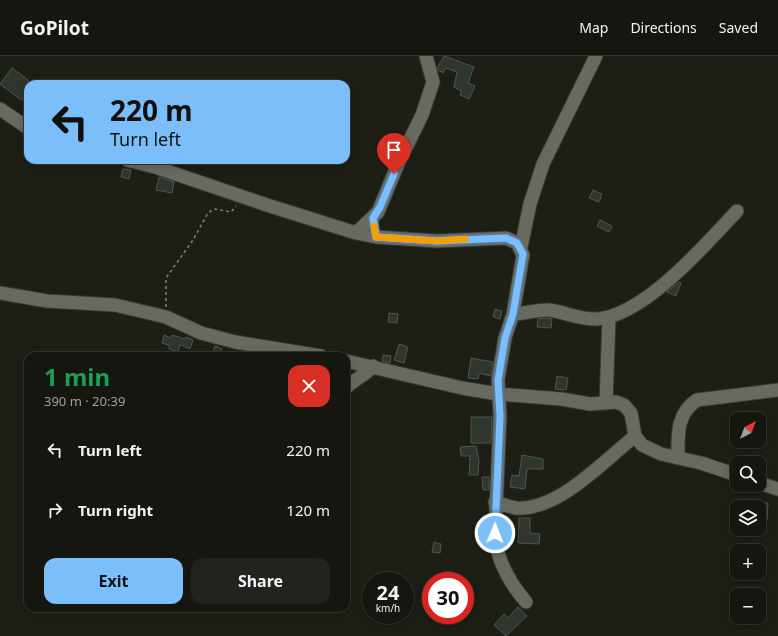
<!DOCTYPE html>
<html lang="en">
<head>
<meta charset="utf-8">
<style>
	:root { --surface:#161610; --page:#23231e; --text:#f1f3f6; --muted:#9e9f9f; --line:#353530; --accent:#7cbef9 }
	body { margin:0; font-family:"Noto Sans",sans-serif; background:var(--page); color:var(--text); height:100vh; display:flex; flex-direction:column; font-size:15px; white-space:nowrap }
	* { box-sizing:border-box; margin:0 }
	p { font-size:13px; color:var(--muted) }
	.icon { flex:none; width:22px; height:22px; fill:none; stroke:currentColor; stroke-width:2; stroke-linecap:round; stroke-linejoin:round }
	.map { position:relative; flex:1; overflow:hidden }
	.panel { position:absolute; left:24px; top:296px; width:326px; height:260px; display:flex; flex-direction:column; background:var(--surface); border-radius:12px; box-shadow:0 2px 10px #0003,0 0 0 1px var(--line) }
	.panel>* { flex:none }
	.banner { position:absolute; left:24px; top:24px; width:326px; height:84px; border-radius:12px; box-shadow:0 2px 10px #0003,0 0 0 1px var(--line); background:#7cbef9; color:#111; overflow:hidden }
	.needle { width:26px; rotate:42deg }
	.tools { position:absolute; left:730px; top:356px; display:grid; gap:8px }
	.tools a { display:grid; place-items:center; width:36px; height:36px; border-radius:8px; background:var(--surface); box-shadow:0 2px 10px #0003,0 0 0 1px var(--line); font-size:20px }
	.speed { position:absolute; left:362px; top:516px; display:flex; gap:8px; font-size:20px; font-weight:700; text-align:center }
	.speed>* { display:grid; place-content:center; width:52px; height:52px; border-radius:50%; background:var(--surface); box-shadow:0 2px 10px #0003,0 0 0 1px var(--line); line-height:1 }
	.speed small { font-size:10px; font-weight:400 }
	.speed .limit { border:6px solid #d22; background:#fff; color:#111 }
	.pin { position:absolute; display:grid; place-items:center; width:34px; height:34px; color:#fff; margin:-41px -17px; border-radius:50% 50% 50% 0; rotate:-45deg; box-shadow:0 0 4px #0007 }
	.pin .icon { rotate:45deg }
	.me { position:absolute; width:44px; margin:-22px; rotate:1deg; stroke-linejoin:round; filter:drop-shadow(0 0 3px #0008) }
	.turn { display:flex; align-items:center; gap:14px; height:84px; padding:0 20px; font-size:18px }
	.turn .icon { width:52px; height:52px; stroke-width:2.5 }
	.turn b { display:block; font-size:28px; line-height:34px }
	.round { display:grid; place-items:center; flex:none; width:42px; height:42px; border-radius:12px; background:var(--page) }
	.overview { display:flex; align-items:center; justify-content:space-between; height:68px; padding:0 20px }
	h1 { font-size:24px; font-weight:700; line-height:30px; color:#1e9e55 }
	.cta { display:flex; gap:8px; margin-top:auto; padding:8px 20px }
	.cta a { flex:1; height:46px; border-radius:12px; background:var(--accent); color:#111; font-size:16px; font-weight:700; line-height:46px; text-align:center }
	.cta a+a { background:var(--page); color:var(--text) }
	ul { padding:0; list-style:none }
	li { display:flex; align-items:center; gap:12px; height:60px; padding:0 20px }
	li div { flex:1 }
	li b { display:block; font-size:15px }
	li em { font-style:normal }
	header { display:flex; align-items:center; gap:24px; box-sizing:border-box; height:56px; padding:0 20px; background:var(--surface); border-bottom:1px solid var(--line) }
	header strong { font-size:19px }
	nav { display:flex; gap:22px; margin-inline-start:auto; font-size:14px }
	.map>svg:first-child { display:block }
	.building { fill:#2f362d; stroke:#4f564d }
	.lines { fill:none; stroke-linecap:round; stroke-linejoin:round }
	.minor-casing { stroke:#393a34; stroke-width:15 }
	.path { stroke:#81827b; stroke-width:1.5; stroke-dasharray:3 3; stroke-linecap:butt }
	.minor { stroke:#696a5f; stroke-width:13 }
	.route-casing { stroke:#517ca2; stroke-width:10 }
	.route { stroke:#7cbef9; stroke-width:7 }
	.slow { stroke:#f59e0b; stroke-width:7 }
</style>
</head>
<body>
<header>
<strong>GoPilot</strong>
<nav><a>Map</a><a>Directions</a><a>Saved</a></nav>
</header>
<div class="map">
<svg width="778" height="580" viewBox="0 0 778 580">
	<rect width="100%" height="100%" fill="#1d1e15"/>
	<path class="building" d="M 444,0 L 474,11 L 468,27 L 475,30 L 469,43 L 460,39 L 461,35 L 454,31 L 457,16 L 446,12 L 443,17 L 438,14 L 437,12 Z
		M 12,12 L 28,24 L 28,35 L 21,44 L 0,28 Z
		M 123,113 L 131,114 L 129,123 L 121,121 Z
		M 159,121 L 174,126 L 172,137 L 156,134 Z
		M 593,134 L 602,138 L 599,146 L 589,142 Z
		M 600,164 L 612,170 L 609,176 L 597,170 Z
		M 679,226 L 681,227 L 676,240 L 667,236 Z
		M 495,253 L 502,255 L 500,263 L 493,261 Z
		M 389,257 L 398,258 L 397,267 L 388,266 Z
		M 545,262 L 552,263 L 551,272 L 537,271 L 538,263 Z
		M 164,279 L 171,282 L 172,279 L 185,283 L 186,281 L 193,284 L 190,293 L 180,289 L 178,296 L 169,293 L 169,289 L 162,287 Z
		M 399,288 L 408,291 L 404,307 L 394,304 Z
		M 215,290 L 222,293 L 220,300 L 212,298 Z
		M 383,299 L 391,300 L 390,307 L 382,305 Z
		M 471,302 L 493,306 L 491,320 L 479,317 L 478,323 L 468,322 Z
		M 557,320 L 568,322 L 566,334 L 555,333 Z
		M 471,361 L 492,361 L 491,387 L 471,387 Z
		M 476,390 L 479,405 L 478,419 L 469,419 L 470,400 L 461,400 L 460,391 Z
		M 522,399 L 543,403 L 543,413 L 527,413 L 525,433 L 510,431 L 512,419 L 519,420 Z
		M 482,421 L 489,421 L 489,434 L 483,434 Z
		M 759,447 L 768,447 L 767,465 L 759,464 Z
		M 519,462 L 530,462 L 530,477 L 540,478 L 539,488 L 518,487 Z
		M 434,486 L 441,488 L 440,497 L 432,496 Z
		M 518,551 L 527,560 L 506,580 L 494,569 L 504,558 L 508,562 Z"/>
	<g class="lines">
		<g class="minor-casing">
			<path id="minor" d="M 0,53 L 28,72
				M 127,104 L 155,111 L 270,150 L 356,177 L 376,181 L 437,185 L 506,182 L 517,187 L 523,199 L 513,258 L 505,282 L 498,324 L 500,360 L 495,477 C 496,503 509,526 526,546
				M 356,177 L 378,156 L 398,108 L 422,59 L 433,26 L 426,0
				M 521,191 L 530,148 L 543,108 L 596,0
				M 0,237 L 47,245 L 115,249 L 166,261 L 201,277 L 235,286 L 321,300
				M 513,258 C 524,258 539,253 549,254 C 565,256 580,264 597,263 C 645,259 705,189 737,155
				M 346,305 L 462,332 L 498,338 L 561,343 L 590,348 L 616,346 L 624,349 L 631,357 L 635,380 L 642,389 L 661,398 L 701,407 L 737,419
				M 346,332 C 354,323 365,320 373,310
				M 606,347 L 609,261
				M 678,402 C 678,379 676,358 697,344 L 778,334
				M 759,427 L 778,433
				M 495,446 C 502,448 509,451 516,452 C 558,455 604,405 635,380"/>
		</g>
		<path class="path" d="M 166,251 L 166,222 L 193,184 L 208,157 L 214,153 L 231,156 L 236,150"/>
		<use href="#minor" class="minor"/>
	</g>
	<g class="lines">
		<g class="route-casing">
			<path id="route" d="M 394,118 L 380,151 L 373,162 L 376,181 L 437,185 L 506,182 L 517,187 L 523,198 L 513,258 L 505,282 L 498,324 L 500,360 L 495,477"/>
		</g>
		<use href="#route" class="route"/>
		<path class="slow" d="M 374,170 L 376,181 L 437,185 L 465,183"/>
	</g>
</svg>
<div class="tools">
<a><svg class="needle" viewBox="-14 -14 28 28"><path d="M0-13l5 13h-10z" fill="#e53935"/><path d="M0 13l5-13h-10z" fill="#9e9f9f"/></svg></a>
<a><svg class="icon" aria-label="search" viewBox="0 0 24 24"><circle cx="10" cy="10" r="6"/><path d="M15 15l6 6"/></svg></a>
<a><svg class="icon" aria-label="layers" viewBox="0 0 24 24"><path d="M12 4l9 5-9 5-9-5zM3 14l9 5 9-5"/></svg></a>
<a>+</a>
<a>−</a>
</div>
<div class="speed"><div>24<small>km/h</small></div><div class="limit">30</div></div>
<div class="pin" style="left:394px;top:118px;background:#d93025"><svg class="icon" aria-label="arrive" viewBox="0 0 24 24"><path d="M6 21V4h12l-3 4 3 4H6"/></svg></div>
<svg class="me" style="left:495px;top:477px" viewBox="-20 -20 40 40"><circle r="17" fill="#7cbef9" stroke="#fff" stroke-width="3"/><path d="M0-11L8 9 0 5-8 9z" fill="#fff"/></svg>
<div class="banner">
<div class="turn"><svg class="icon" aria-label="left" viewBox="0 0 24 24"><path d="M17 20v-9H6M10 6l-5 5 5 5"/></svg><div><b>220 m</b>Turn left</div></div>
</div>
<section class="panel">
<div class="overview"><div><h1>1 min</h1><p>390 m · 20:39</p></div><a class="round" style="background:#d93025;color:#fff"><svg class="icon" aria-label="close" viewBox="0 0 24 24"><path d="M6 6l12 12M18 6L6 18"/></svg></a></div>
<ul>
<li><svg class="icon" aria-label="left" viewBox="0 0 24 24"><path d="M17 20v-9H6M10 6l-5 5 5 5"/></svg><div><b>Turn left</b></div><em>220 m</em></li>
<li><svg class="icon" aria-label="right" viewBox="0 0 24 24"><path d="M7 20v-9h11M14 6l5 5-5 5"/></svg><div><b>Turn right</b></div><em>120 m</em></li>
</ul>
<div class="cta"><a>Exit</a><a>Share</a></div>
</section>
</div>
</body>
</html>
